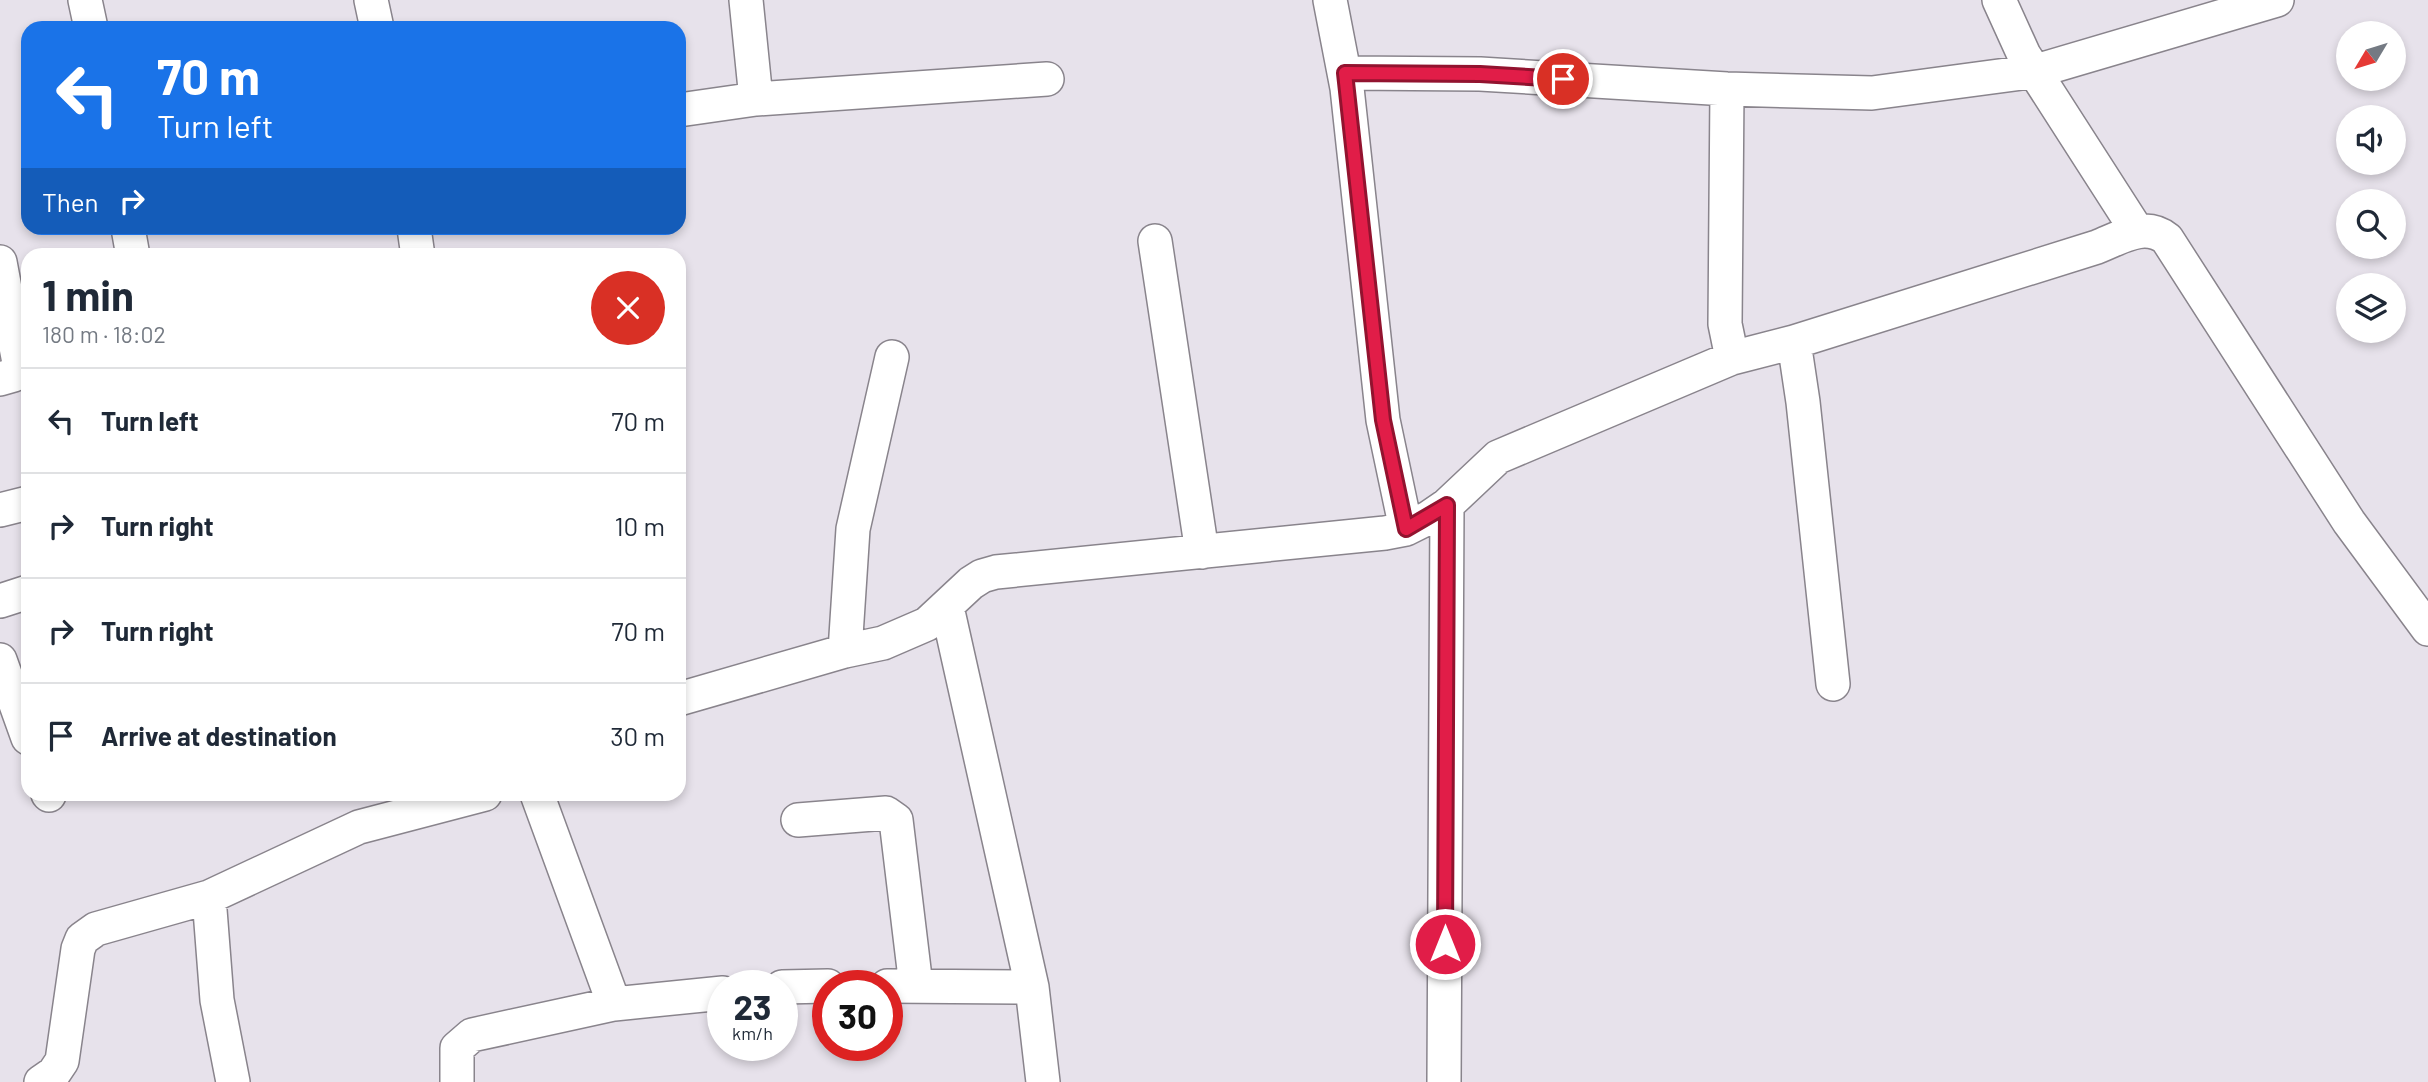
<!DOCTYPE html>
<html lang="en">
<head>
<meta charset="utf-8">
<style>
	:root { --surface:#fff; --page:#f2f2f3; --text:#1f2937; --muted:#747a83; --line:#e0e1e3 }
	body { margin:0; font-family:Barlow,sans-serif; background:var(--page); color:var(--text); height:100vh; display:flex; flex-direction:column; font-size:26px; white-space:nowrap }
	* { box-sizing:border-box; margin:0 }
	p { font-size:23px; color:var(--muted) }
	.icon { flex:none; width:38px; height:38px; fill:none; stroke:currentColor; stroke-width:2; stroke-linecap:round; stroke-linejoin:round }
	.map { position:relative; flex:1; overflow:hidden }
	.panel { position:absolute; left:21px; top:248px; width:665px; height:553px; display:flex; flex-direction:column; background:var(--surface); border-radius:21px; box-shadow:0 4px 10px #0003 }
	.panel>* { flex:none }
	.guide { position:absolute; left:21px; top:21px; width:665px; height:214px; border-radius:21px; box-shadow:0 4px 10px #0003; background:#1a73e8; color:#fff; overflow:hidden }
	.needle { width:46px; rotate:232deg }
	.buttons { position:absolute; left:2336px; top:21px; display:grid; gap:14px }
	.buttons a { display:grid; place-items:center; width:70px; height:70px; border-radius:50%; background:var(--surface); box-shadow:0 4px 10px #0003; font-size:35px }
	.speed { position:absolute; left:707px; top:970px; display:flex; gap:14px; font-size:35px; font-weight:700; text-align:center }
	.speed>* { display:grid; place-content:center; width:91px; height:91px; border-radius:50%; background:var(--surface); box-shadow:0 4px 10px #0003; line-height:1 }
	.speed small { font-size:18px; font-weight:400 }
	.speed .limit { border:10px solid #d22; background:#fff; color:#111 }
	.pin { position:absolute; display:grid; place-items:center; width:60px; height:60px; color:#fff; margin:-30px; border:4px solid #fff; border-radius:50%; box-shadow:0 2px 7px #0007 }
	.me { position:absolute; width:77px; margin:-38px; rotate:0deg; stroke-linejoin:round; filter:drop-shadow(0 0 5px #0008) }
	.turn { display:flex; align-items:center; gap:24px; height:147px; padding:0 21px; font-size:32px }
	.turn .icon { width:91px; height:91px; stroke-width:2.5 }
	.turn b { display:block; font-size:49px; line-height:60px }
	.then { display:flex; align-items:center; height:66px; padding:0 21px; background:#0003; gap:14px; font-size:26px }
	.round { display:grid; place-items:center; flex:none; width:74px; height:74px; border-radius:37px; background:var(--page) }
	.headline { display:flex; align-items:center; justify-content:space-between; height:119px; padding:0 21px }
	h1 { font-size:42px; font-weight:700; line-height:52px }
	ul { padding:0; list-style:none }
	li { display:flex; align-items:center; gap:21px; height:105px; padding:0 21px; border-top:2px solid var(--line) }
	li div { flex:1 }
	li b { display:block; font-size:26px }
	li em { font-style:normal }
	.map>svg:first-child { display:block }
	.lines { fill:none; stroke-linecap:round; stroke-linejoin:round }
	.minor-casing { stroke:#89848c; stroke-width:36 }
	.minor { stroke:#fff; stroke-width:33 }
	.route-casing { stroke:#92132f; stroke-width:18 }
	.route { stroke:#e11d48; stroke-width:12 }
</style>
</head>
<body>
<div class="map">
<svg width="2428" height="1082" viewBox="0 0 2428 1082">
	<rect width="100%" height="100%" fill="#e7e2eb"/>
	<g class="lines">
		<g class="minor-casing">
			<path id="minor" d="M 85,0 L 91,28
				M 371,0 L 377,28
				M 746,0 L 756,99 L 1047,79
				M 1330,0 L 1347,88 L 1383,420 L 1406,529
				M 1999,0 L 2024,55 L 2137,231
				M 1345,73 L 1480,74 L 1727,89 L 1872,93 L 2036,71 L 2277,0
				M 1727,89 L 1725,324 L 1732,358
				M 679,110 L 756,99
				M 128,228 L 133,256
				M 414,228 L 418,256
				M 1155,241 L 1202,552
				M 0,262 L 20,368 L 14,375 L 0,379
				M 1794,342 L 1803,402 L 1833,684
				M 0,510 L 28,503
				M 0,601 L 28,592
				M 947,607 L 1032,987 L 1043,1082
				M 845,651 L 853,529 L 892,357
				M 0,660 L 28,738
				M 679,699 L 845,651 L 883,643 L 927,624 L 971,583 L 982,576 L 996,572 L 1385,533 L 1406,529 L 1428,518 L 1447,505 L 1498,457 L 1732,358 L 1794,342 L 2097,247 C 2120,238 2145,221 2167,239 L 2349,522 L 2428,629
				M 48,794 L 49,795
				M 537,794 L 614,1004
				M 798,820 L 886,813 L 896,820 L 916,986
				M 209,897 L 217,1000 L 233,1082
				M 887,986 L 1032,987
				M 782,987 L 828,986
				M 41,1082 L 54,1073 L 62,1061 L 78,949 L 82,939 L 96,929 L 209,897 L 359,827 L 485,794
				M 457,1082 L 457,1048 L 472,1035 L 614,1004 L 723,993
				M 1444,1082 L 1447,505"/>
		</g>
		<use href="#minor" class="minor"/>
	</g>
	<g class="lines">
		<g class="route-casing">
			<path id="route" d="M 1445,944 L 1447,505 L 1406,529 L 1383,420 L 1345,73 L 1480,74 L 1563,79"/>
		</g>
		<use href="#route" class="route"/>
	</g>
</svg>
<div class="buttons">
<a><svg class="needle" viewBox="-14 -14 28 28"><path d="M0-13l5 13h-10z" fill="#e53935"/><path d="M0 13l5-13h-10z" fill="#747a83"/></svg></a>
<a><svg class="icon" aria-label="sound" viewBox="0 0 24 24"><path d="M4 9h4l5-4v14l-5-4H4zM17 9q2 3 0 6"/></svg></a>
<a><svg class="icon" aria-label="search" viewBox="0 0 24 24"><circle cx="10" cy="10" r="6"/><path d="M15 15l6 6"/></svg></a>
<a><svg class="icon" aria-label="layers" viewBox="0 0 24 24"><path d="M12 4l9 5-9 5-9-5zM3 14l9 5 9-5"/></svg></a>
</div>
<div class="speed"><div>23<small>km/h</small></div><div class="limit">30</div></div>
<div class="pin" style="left:1563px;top:79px;background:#d93025"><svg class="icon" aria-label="arrive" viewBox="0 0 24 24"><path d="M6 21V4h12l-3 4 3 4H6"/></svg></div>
<svg class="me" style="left:1445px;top:944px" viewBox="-20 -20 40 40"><circle r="17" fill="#e11d48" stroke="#fff" stroke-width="3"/><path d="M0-11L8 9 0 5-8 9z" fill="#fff"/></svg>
<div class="guide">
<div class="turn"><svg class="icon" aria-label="left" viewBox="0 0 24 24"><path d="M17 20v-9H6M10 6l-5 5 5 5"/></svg><div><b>70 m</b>Turn left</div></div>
<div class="then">Then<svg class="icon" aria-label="right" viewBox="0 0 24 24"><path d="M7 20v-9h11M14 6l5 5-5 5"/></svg></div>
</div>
<section class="panel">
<div class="headline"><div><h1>1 min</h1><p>180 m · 18:02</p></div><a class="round" style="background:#d93025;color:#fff"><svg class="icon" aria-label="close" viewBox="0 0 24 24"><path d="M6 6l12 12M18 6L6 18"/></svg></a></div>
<ul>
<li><svg class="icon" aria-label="left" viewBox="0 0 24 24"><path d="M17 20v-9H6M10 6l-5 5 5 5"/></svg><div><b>Turn left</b></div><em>70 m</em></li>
<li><svg class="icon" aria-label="right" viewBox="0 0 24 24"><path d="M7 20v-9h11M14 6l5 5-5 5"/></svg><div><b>Turn right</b></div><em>10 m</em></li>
<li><svg class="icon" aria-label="right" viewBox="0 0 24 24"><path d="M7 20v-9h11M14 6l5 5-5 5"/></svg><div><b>Turn right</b></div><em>70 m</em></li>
<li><svg class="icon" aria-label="arrive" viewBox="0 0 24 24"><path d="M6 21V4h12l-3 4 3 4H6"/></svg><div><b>Arrive at destination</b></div><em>30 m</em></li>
</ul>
</section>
</div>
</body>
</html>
